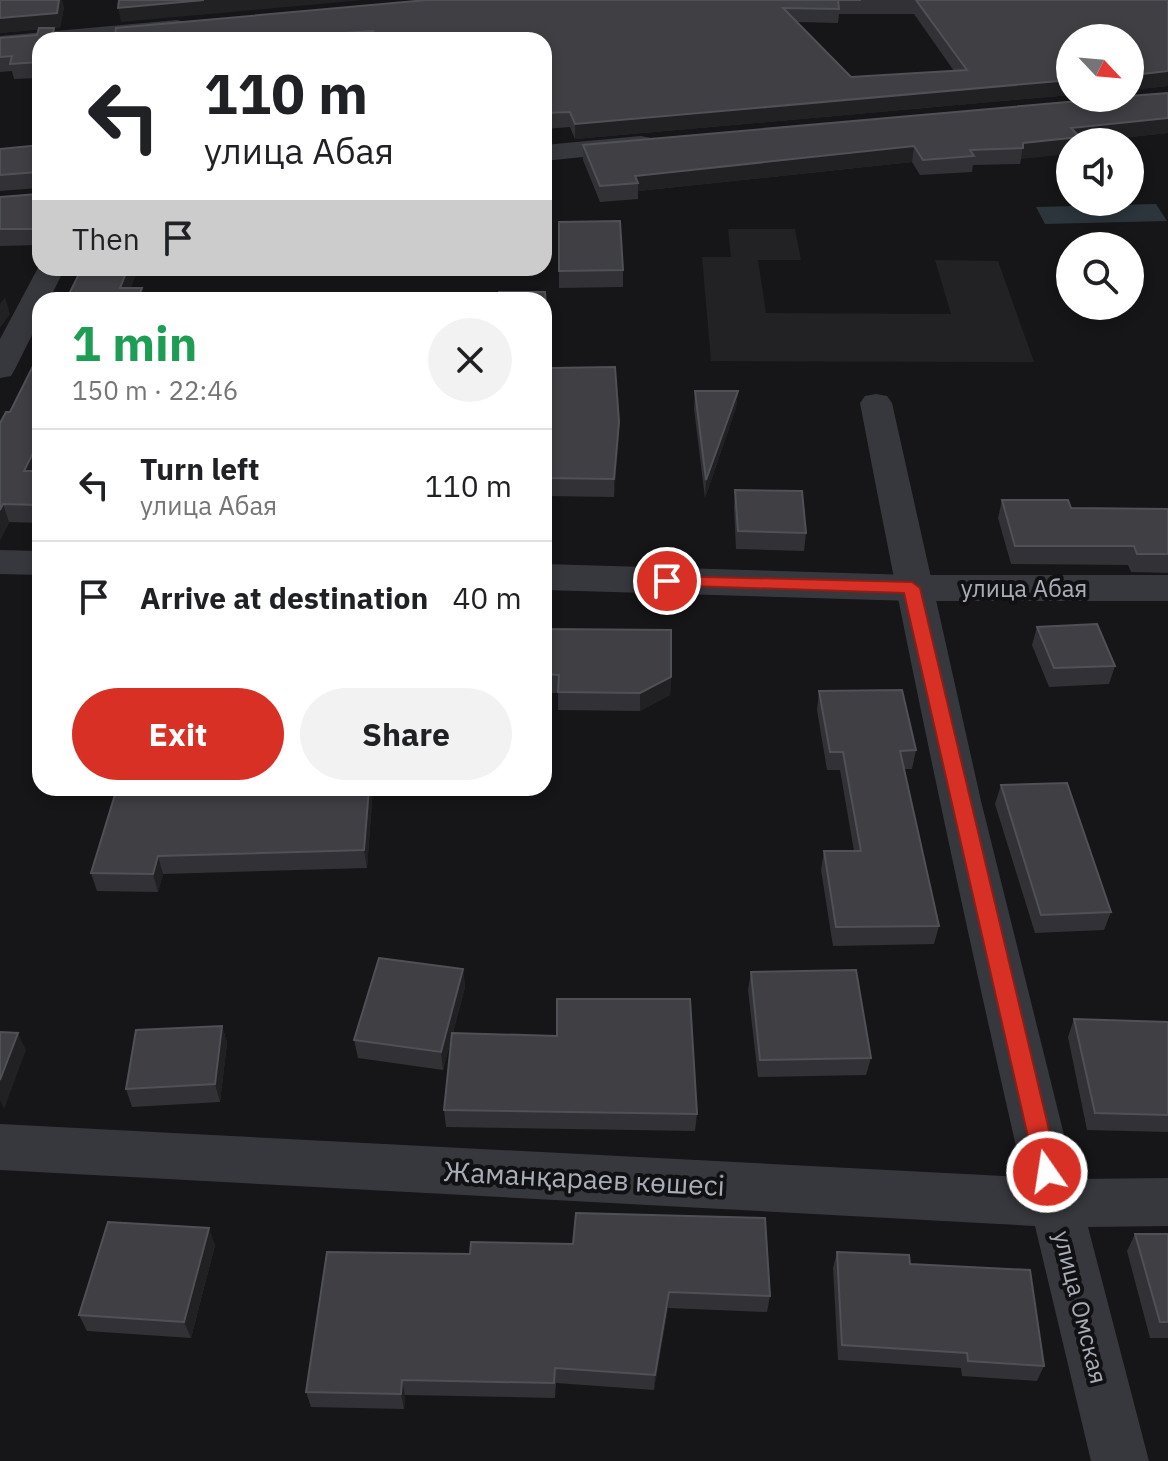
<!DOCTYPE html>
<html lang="en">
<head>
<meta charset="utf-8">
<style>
	:root { --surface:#fff; --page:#f2f2f2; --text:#202124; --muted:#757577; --line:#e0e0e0; --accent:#d93025 }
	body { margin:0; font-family:"IBM Plex Sans",sans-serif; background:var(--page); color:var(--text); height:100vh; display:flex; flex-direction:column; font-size:30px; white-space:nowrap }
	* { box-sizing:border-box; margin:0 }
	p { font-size:26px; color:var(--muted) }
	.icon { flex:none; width:44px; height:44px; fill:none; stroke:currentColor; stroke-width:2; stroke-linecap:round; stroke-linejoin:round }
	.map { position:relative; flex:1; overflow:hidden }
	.sheet { position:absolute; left:32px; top:292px; width:520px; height:504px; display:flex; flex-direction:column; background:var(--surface); border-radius:24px; box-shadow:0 4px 12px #0003 }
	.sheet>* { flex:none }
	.banner { position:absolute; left:32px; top:32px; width:520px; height:244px; border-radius:24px; box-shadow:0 4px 12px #0003; background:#fff; color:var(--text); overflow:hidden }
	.needle { width:52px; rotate:116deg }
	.tools { position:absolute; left:1056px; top:24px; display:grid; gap:16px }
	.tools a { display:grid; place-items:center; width:88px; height:88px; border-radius:50%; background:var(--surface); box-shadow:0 4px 12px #0003; font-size:40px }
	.pin { position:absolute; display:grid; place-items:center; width:68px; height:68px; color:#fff; margin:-34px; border:4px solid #fff; border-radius:50%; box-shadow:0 2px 8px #0007 }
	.me { position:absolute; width:88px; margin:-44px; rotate:347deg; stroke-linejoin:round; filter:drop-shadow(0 0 6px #0008) }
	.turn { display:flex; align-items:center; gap:28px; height:168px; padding:0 40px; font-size:36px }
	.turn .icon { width:104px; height:104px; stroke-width:2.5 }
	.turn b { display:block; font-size:56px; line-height:68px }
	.then { display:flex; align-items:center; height:76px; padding:0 40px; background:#0003; gap:16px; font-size:30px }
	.round { display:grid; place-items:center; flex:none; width:84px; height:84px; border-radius:42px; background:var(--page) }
	.overview { display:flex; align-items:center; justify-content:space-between; height:136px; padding:0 40px }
	h1 { font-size:48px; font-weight:800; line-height:60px; color:#1e9e55 }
	.cta { display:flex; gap:16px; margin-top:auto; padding:16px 40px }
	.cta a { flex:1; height:92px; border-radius:48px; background:var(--accent); color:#fff; font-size:32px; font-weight:800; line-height:92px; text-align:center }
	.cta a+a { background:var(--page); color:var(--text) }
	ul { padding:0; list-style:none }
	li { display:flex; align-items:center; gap:24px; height:112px; padding:0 40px; border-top:2px solid var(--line) }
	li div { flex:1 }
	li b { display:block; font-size:30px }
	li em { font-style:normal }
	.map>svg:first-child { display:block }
	.built { fill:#222225 }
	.water { fill:#2c353c }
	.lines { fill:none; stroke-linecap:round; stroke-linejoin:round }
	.minor { fill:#37383d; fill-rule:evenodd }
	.tertiary { fill:#37383d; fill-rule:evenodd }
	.wall { fill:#323236; fill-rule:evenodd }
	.shaded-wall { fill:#212124 }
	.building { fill:#3f3f44; stroke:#4f5156; stroke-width:2 }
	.route { fill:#d93025; stroke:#8d1f18; stroke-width:2 }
	.labels { text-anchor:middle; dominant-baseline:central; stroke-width:8; stroke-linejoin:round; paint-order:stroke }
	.street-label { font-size:24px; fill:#a8adb8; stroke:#111113 }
	.near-street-label { font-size:28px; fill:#a8adb8; stroke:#111113 }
</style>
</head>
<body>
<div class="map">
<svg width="1168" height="1461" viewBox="0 0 1168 1461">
	<rect width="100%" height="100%" fill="#161618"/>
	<path class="built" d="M 728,229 L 795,229 L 801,260 L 758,260 L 766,313 L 951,314 L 935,260 L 998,261 L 1034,362 L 711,361 L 702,257 L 731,257 Z"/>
	<path class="water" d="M 1156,204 L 1167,221 L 1045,224 L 1036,207 Z"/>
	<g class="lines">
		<path class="minor" d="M 40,264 L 40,268 L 65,268 L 49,300 L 40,300 L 40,319 L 15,369 L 11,376 L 0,378 L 0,339 Z
			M 876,394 L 887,396 L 892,403 L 981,801 L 1075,1179 L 1168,1178 L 1168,1226 L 1088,1227 L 1149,1461 L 1091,1461 L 1035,1226 L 0,1170 L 0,1124 L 1023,1177 C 964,920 909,662 860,403 L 865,396 Z"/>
		<path class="tertiary" d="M 177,20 L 185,22 L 189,27 L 185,32 L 113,40 L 40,40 L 40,47 L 0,50 L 0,36 Z
			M 641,136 L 651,138 L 655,144 L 651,150 L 544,161 L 544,145 Z
			M 0,550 L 40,551 L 40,575 L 0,574 Z
			M 544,564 L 912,575 L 1168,575 L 1168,601 L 912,601 L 544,590 Z"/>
	</g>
	<path class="wall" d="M 0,0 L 64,7 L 60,28 L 52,28 L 54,28 L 57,40 L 40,40 L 40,78 L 14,79 L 12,71 L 0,72 L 0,38 L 37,35 L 39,29 L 0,33 Z
		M 427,0 L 1168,0 L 1168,86 L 1130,90 L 1130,38 L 1070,38 L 1070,95 L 575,139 L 570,127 L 544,129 L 544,40 L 115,40 ZM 839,14 L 914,14 L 954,71 L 851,77 L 797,22 L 838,23 Z
		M 1168,133 L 1082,142 L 1070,142 L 1021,159 L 1020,164 L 973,165 L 972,172 L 920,175 L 912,162 L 638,191 L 638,199 L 600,202 L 583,160 L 583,145 Z
		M 40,145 L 40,245 L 0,246 L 0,197 L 38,194 L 38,188 L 0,191 L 0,149 Z
		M 559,222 L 623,270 L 623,287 L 559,288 Z
		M 40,352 L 40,467 L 38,471 L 40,471 L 40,523 L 9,522 L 0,540 L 0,423 L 10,412 Z
		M 551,368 L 619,422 L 614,497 L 545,496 L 544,456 Z
		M 695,391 L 738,391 L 736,408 L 705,498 L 694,409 Z
		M 735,490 L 806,533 L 804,551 L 736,549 L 734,508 Z
		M 1002,500 L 1071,508 L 1168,509 L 1168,573 L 1131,572 L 1128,565 L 1011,564 L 998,518 Z
		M 1037,627 L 1115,666 L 1109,684 L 1049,687 L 1032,645 Z
		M 544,629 L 671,677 L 670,695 L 640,711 L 558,710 L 558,693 L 544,693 Z
		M 819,691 L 916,750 L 912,769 L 904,769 L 939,926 L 934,944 L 833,946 L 821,870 L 824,851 L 854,851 L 840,770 L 827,770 L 817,710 Z
		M 1001,785 L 1111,912 L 1104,930 L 1035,933 L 995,804 Z
		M 373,788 L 367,868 L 163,874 L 158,892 L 97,891 L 91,873 Z
		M 463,969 L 465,987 L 453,1033 L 697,1114 L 695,1131 L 446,1127 L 444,1110 L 452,1036 L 443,1070 L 358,1058 L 354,1040 Z
		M 751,972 L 871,1058 L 866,1075 L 758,1077 L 748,990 Z
		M 1074,1019 L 1168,1022 L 1168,1132 L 1087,1130 L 1068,1037 Z
		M 222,1026 L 227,1043 L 220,1102 L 132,1107 L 126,1089 Z
		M 1135,1234 L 1168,1234 L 1168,1338 L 1150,1338 L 1127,1251 Z
		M 215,1245 L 191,1338 L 87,1331 L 79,1315 Z
		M 327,1252 L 770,1296 L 767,1312 L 668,1308 L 654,1390 L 556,1383 L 555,1398 L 405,1395 L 404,1409 L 311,1407 L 306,1392 Z
		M 837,1252 L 910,1264 L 1044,1366 L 1037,1381 L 962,1376 L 961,1368 L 838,1360 L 833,1268 Z"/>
	<path class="shaded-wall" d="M 59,0 L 62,0 L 64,7 L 60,28 L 0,33 L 0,18 Z
		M 204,0 L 363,0 L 121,22 L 118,8 Z
		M 54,28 L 57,40 L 52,40 Z
		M 239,35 L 240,40 L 186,40 Z
		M 1168,71 L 1168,86 L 1130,90 L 1130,83 L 1133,75 Z
		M 1070,80 L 1070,95 L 575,139 L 575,124 Z
		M 1168,118 L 1168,133 L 1082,142 L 1070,142 L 1070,154 L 1021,159 L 1023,143 L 1071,128 Z
		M 914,146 L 912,162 L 638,191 L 638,183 L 635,176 Z
		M 128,268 L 139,268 L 126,300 L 120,288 Z
		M 142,288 L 145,300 L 137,300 Z
		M 5,297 L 10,314 L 0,328 L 0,304 Z
		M 738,391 L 736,408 L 705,498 L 706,480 Z
		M 619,422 L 619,440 L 614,497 L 614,479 Z
		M 40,439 L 40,467 L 29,489 L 24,471 Z
		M 3,504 L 9,522 L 0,540 L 0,510 Z
		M 671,677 L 670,695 L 640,711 L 640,693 Z
		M 369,788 L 373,788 L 367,868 L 364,850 Z
		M 158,856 L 163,874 L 158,892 L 153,874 Z
		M 463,969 L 465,987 L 443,1070 L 441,1052 Z
		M 222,1026 L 227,1043 L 220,1102 L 215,1084 Z
		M 18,1033 L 26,1050 L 4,1109 L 0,1100 L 0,1080 Z
		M 209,1228 L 215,1245 L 191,1338 L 184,1322 Z
		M 669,1292 L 668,1308 L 654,1390 L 655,1375 Z
		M 402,1380 L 405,1395 L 404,1409 L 401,1394 Z"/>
	<path class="building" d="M 0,0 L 59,0 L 57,13 L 0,18 Z
		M 119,0 L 204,0 L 118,8 Z
		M 427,0 L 861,0 L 838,0 L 839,9 L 783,8 L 851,77 L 967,70 L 916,0 L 1168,0 L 1168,71 L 1133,75 L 1130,80 L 1130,38 L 1070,38 L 1070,80 L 575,124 L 570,112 L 544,113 L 544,40 L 375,40 L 373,31 L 280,37 L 280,40 L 238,40 L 239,35 L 186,40 L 115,40 L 116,28 Z
		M 39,28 L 54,28 L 52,40 L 40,40 L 40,62 L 10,64 L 12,56 L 0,57 L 0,38 L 37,35 Z
		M 1168,93 L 1168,118 L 1071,128 L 1080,137 L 1023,143 L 1023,148 L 970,150 L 974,156 L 923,160 L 914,146 L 635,176 L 638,183 L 600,186 L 583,145 L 1113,98 L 1130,98 L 1130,96 Z
		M 40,145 L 40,229 L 0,229 L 0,197 L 38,194 L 38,172 L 0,175 L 0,149 Z
		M 620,221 L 623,270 L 559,271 L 559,222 Z
		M 82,268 L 128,268 L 120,288 L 142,288 L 137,300 L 66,300 Z
		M 499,292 L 545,292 L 551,368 L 615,367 L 619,422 L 614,479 L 545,478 L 544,300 L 499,300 Z
		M 40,352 L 40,439 L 24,471 L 40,471 L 40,505 L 3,504 L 0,510 L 0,423 L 6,412 L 10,412 Z
		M 695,391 L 738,391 L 706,480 Z
		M 735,490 L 802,491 L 806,533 L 738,531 Z
		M 1002,500 L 1068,500 L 1071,508 L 1168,509 L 1168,554 L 1137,554 L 1134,546 L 1015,546 Z
		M 1097,624 L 1115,666 L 1054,668 L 1037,627 Z
		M 544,629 L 671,630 L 671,677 L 640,693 L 558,692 L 559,675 L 544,674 Z
		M 902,690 L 916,750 L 900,751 L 939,926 L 836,927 L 824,851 L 861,851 L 843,752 L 830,752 L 819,691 Z
		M 1067,783 L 1111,912 L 1041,915 L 1001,785 Z
		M 117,788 L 369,788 L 364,850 L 158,856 L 153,874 L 91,873 Z
		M 379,958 L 463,969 L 441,1052 L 354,1040 Z
		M 856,970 L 871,1058 L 760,1060 L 751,972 Z
		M 557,999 L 690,999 L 697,1114 L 444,1110 L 452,1033 L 557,1036 Z
		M 1074,1019 L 1168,1022 L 1168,1115 L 1095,1113 Z
		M 222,1026 L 215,1084 L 126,1089 L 136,1030 Z
		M 0,1032 L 18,1033 L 0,1080 Z
		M 576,1213 L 765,1218 L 770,1296 L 669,1292 L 655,1375 L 555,1368 L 554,1383 L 402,1380 L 401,1394 L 306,1392 L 327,1252 L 470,1254 L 471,1242 L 573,1244 Z
		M 108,1222 L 209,1228 L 184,1322 L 79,1315 Z
		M 1135,1234 L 1168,1234 L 1168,1322 L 1160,1322 Z
		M 837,1252 L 909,1255 L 910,1264 L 1030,1270 L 1044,1366 L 968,1361 L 967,1353 L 842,1345 Z"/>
	<path class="route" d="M 667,576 L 912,582 L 920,588 L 1059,1172 L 1056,1180 L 1047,1183 L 1039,1180 L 1036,1172 L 904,593 L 661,585 L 661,577 Z"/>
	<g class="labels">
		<g class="street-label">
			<text x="1024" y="588">улица Абая</text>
			<text transform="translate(1081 1307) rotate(76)">улица Омская</text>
		</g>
		<g class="near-street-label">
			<text transform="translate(584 1178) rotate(3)">Жаманқараев көшесі</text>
		</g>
	</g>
</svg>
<div class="tools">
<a><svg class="needle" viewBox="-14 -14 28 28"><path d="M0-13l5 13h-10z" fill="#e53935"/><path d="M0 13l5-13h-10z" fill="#757577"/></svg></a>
<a><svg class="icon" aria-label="sound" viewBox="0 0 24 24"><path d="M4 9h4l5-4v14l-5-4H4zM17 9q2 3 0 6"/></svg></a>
<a><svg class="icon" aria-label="search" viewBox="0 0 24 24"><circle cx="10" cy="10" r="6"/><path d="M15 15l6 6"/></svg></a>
</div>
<div class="pin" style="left:667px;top:581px;background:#d93025"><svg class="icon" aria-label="arrive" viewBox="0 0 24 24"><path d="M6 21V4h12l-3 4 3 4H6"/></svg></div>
<svg class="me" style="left:1047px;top:1172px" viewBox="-20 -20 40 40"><circle r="17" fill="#d93025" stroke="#fff" stroke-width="3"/><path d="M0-11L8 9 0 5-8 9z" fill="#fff"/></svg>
<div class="banner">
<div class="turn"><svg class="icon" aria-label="left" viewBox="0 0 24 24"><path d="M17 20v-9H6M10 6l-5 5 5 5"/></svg><div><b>110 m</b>улица Абая</div></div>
<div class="then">Then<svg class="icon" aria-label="arrive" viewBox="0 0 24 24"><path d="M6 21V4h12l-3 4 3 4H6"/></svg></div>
</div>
<section class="sheet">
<div class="overview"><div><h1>1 min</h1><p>150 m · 22:46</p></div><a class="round"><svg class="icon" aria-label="close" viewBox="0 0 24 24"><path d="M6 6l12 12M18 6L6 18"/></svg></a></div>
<ul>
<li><svg class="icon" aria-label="left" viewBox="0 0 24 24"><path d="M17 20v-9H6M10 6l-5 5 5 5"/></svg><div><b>Turn left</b><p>улица Абая</p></div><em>110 m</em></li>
<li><svg class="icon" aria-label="arrive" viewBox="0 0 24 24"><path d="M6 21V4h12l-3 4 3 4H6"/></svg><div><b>Arrive at destination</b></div><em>40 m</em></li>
</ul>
<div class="cta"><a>Exit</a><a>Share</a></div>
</section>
</div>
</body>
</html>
